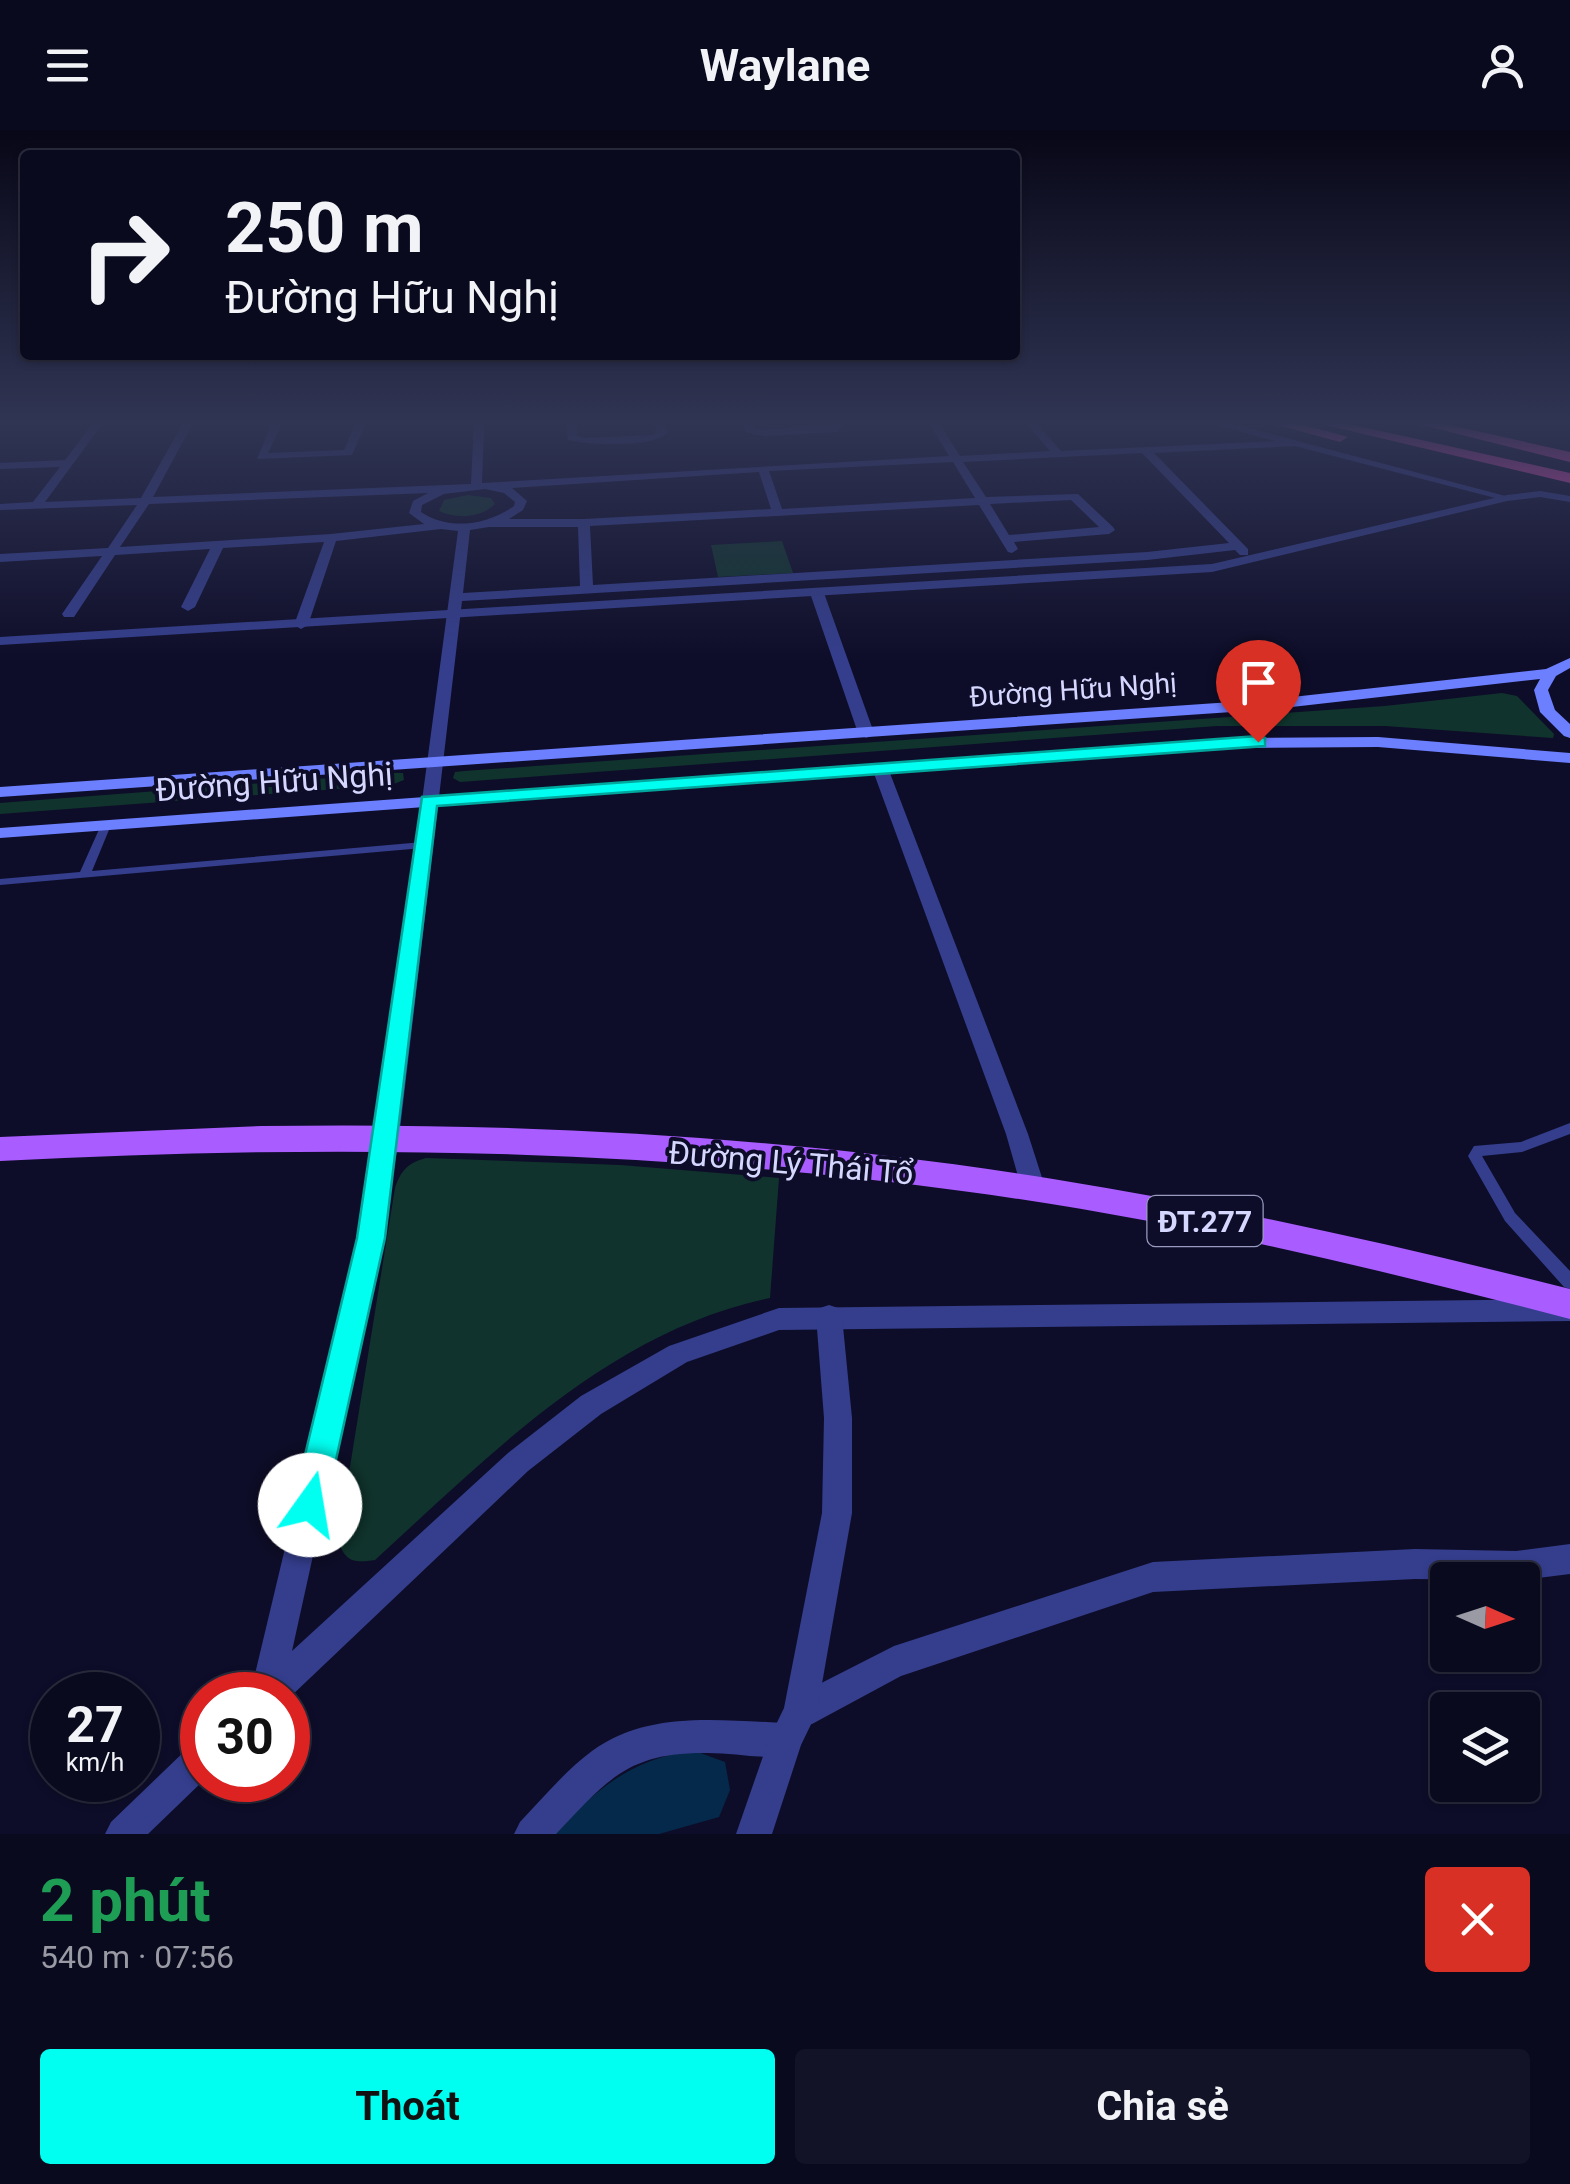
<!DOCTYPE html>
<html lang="vi">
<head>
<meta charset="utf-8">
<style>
	:root { --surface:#0a0a1f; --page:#131328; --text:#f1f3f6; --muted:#999aa4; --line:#2a2b3d; --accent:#01fff1 }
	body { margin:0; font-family:Roboto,sans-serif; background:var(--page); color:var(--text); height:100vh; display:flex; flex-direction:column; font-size:38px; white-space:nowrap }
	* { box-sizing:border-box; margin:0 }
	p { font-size:32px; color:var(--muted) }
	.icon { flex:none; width:55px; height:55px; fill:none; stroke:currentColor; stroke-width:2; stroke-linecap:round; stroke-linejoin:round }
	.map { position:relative; height:1704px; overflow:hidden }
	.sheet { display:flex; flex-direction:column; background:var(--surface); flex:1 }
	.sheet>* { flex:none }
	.hud { position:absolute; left:20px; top:20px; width:1000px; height:210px; border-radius:10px; box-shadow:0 2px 8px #0004,0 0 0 2px var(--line); background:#0a0a1f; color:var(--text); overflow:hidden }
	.needle { width:65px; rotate:93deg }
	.buttons { position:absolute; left:1430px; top:1432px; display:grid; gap:20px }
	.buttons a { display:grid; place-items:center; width:110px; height:110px; border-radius:10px; background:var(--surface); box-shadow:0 2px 8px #0004,0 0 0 2px var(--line); font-size:50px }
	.speed { position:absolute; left:30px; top:1542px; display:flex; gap:20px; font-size:50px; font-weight:700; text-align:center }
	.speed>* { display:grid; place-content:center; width:130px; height:130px; border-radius:50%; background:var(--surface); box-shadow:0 2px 8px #0004,0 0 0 2px var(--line); line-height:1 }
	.speed small { font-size:25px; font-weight:400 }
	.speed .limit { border:15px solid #d22; background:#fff; color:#111 }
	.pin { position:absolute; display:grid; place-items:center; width:85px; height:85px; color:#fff; margin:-102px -42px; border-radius:50% 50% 50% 0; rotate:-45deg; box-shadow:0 0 10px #0007 }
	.pin .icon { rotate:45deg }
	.me { position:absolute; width:110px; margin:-55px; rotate:13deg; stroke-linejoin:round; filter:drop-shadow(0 0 8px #0008) }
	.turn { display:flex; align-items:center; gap:35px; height:210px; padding:0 40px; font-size:45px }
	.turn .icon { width:130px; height:130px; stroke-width:2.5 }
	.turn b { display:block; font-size:70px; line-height:85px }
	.round { display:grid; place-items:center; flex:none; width:105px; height:105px; border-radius:10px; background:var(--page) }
	.headline { display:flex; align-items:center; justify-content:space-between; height:170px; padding:0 40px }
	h1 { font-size:60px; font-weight:700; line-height:75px; color:#1e9e55 }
	.action { display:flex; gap:20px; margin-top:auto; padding:20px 40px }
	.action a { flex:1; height:115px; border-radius:10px; background:var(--accent); color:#111; font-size:40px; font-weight:700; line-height:115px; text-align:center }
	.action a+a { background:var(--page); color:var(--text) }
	header { display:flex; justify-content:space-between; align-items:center; height:130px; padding:0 40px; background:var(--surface); font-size:45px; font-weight:700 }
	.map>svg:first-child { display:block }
	.green { fill:#10342d }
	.water { fill:#05294a }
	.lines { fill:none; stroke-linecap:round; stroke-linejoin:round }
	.service { fill:#343e8d; fill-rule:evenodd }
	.minor { fill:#343e8d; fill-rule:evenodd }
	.tertiary { fill:#343e8d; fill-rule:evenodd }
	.secondary { fill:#6c7fff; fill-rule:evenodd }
	.primary { fill:#a95cff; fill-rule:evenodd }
	.motorway { fill:#ff50bf; fill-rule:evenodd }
	.route { fill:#01fff1; stroke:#01a69d; stroke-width:2.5 }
	.labels { text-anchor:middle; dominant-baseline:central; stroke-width:8; stroke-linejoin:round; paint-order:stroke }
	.far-street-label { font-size:28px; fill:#d5d7ff; stroke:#0e0d29 }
	.shield { fill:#0e0d29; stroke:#999abf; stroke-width:2.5 }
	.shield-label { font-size:30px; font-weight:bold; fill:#d5d7ff }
	.street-label { font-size:32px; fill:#d5d7ff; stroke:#0e0d29 }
</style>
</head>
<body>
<header><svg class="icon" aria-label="menu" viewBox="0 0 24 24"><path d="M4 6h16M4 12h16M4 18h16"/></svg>Waylane<svg class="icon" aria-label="person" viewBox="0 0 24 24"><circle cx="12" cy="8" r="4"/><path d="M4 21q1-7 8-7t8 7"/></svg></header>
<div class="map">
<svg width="1570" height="1704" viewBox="0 0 1570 1704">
	<rect width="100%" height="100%" fill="#0e0d29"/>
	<path class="green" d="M 468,365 L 491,368 L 495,374 C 481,388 457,389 439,381 L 444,370 Z
		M 782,411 L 793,443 L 718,447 L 711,415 Z
		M 1502,563 L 1517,566 L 1554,604 L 1553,608 L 1385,596 L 1217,596 L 460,652 L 453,648 L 455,642 L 464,641 L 1385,576 Z
		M 396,643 L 403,643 L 404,650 L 391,655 L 0,684 L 0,673 Z
		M 426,1028 L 620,1035 L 779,1048 L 770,1168 C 610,1201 491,1324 375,1430 C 353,1433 346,1432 338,1411 L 395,1058 C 401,1040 408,1033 426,1028 Z"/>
	<path class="water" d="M 695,1621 L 725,1632 L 730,1660 L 719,1687 L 659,1704 L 552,1704 C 596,1661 631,1627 695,1621 Z"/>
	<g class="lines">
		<path class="service" d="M 106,692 L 111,695 L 92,741 L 423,712 L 428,715 L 423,718 L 0,755 L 0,749 L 80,742 L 101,695 Z
			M 1570,993 L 1570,1004 L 1522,1022 L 1482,1026 L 1515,1083 L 1570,1141 L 1570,1159 L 1564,1157 L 1505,1091 L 1468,1026 L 1474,1016 L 1521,1012 Z"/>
		<path class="minor" d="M 93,293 L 103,293 L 45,372 L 141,368 L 183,293 L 193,293 L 153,367 L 471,354 L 474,293 L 484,293 L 482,353 L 949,326 L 929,293 L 939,293 L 960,326 L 1050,321 L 1026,293 L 1036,293 L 1061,321 L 1275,311 L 1212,293 L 1229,293 L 1513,368 L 1507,371 L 1295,316 L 1154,323 L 1248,419 L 1248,425 L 1240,425 L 1235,420 L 1147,430 L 462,471 L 399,1008 L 383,1108 L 292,1521 L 508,1323 L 581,1266 L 669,1216 L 779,1178 L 1570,1169 L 1570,1191 L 779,1200 L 687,1232 L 601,1284 L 528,1341 L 288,1569 L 288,1565 L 250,1565 L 359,1108 L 377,1008 L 458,401 L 441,399 L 336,411 L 308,495 L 301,499 L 294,495 L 324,412 L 223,418 L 195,477 L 188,481 L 181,477 L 210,419 L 115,425 L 74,487 L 64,487 L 62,484 L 102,426 L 0,432 L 0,424 L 108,418 L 137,375 L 0,380 L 0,374 L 33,372 L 60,337 L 0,339 L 0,333 L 65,330 ZM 1142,323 L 1229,413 L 1147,422 L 593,455 L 590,396 L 979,375 L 1008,422 L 1012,423 L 1018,419 L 1014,412 L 1109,404 L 1115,400 L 1113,397 L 1078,364 L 986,367 L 963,332 ZM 953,332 L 975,368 L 782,379 L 769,341 ZM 759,342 L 771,379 L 584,389 L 509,389 L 523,380 L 527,371 L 512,358 ZM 485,359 L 504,363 L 515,372 L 514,376 C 487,395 449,401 421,382 L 422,375 L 444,364 ZM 428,363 L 413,371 L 409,383 L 424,394 L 331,404 L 120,417 L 149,374 ZM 1071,370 L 1099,397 L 1009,405 L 990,374 ZM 489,397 L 578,397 L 580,456 L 463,463 L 470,400 Z
			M 272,293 L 282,293 L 268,323 L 344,320 L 356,293 L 366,293 L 352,325 L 257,329 Z
			M 566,293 L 576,293 L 577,306 L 585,308 L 653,305 L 657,302 L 654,293 L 664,293 L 667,303 C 652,318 590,315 568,310 Z
			M 743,293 L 753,293 L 754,298 L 763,300 L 844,293 L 837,302 L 763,306 L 746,302 Z
			M 817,459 L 824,463 L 874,603 L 872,606 L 866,608 L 858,603 L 810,463 Z
			M 880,633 L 888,638 L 1028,1004 L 1046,1060 L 1042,1067 L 1034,1069 L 1026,1067 L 1022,1060 L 1006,1004 L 872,638 Z
			M 1570,1414 L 1570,1444 L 1522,1450 L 1415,1449 L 1153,1462 L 901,1546 L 812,1594 L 798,1598 L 803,1609 L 798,1621 L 786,1626 C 760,1629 734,1623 708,1623 C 627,1622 608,1650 556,1704 L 514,1704 L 520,1692 C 543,1668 565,1641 592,1621 C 649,1579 723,1591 788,1593 L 783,1582 L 788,1570 L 894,1516 L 1153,1432 L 1415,1419 L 1516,1421 Z
			M 202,1611 L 204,1650 L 148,1704 L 105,1704 L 111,1692 L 190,1616 Z"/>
		<path class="tertiary" d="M 1540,361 L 1570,366 L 1570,372 L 1540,367 L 1507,371 L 1212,442 L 0,515 L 0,507 L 1212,434 L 1507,365 Z
			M 829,1175 L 838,1178 L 842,1186 L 852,1288 L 852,1383 L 817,1582 L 801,1615 L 772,1704 L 736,1704 L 769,1609 L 784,1578 L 822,1383 L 824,1288 L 816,1186 L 820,1178 Z"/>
		<path class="secondary" d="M 1570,528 L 1570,538 L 1556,546 L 1548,560 L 1555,580 L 1570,594 L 1570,608 L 1564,606 L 1540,582 L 1534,560 L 1540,549 L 1274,579 L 0,667 L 0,657 L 1274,569 L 1546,539 Z
			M 1378,607 L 1570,623 L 1570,633 L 1378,617 L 1231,618 L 0,708 L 0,698 L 1231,608 Z"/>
		<path class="primary" d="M 262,996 C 526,992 793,1007 1053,1049 C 1227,1077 1399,1116 1570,1159 L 1570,1189 C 1370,1137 1168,1088 962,1061 C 642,1018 322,1014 0,1031 L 0,1007 Z"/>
		<path class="motorway" d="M 1270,293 L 1298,293 L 1348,307 L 1340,312 Z
			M 1317,293 L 1345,293 L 1570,343 L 1570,353 Z
			M 1414,293 L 1441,293 L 1570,322 L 1570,332 Z"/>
	</g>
	<linearGradient id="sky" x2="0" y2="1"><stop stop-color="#080717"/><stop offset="0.55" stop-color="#303554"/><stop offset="1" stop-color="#303554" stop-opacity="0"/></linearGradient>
	<rect width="1570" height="532" fill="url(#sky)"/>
	<path class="route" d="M 1258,606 L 1265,608 L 1265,616 L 437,676 L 385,1108 L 326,1375 L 322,1386 L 310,1391 L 298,1386 L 293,1375 L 357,1108 L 422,667 Z"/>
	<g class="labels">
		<g class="far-street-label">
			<text transform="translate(1073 560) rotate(-4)">Đường Hữu Nghị</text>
		</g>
		<rect class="shield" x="1147.5" y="1066" width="115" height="50" rx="8"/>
		<g class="shield-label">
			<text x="1205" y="1091">ĐT.277</text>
		</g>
		<g class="street-label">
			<text transform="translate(274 652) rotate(-4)">Đường Hữu Nghị</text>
			<text transform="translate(791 1033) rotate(5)">Đường Lý Thái Tổ</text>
		</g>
	</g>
</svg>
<div class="buttons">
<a><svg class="needle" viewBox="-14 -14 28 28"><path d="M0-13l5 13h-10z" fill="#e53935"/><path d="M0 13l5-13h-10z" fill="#999aa4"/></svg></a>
<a><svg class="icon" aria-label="layers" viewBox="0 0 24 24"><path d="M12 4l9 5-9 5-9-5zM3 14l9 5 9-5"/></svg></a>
</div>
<div class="speed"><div>27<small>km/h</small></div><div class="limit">30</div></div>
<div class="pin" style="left:1258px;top:612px;background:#d93025"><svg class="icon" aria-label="arrive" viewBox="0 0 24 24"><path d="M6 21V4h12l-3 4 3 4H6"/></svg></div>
<svg class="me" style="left:310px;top:1375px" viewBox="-20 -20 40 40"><circle r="19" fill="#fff"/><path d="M0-13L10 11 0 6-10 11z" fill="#01fff1"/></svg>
<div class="hud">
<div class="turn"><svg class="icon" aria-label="right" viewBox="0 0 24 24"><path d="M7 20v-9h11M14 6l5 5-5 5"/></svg><div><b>250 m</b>Đường Hữu Nghị</div></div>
</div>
</div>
<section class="sheet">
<div class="headline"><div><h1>2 phút</h1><p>540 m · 07:56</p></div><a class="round" style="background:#d93025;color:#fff"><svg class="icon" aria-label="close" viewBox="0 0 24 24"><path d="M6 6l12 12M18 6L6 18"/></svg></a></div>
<div class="action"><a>Thoát</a><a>Chia sẻ</a></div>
</section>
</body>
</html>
